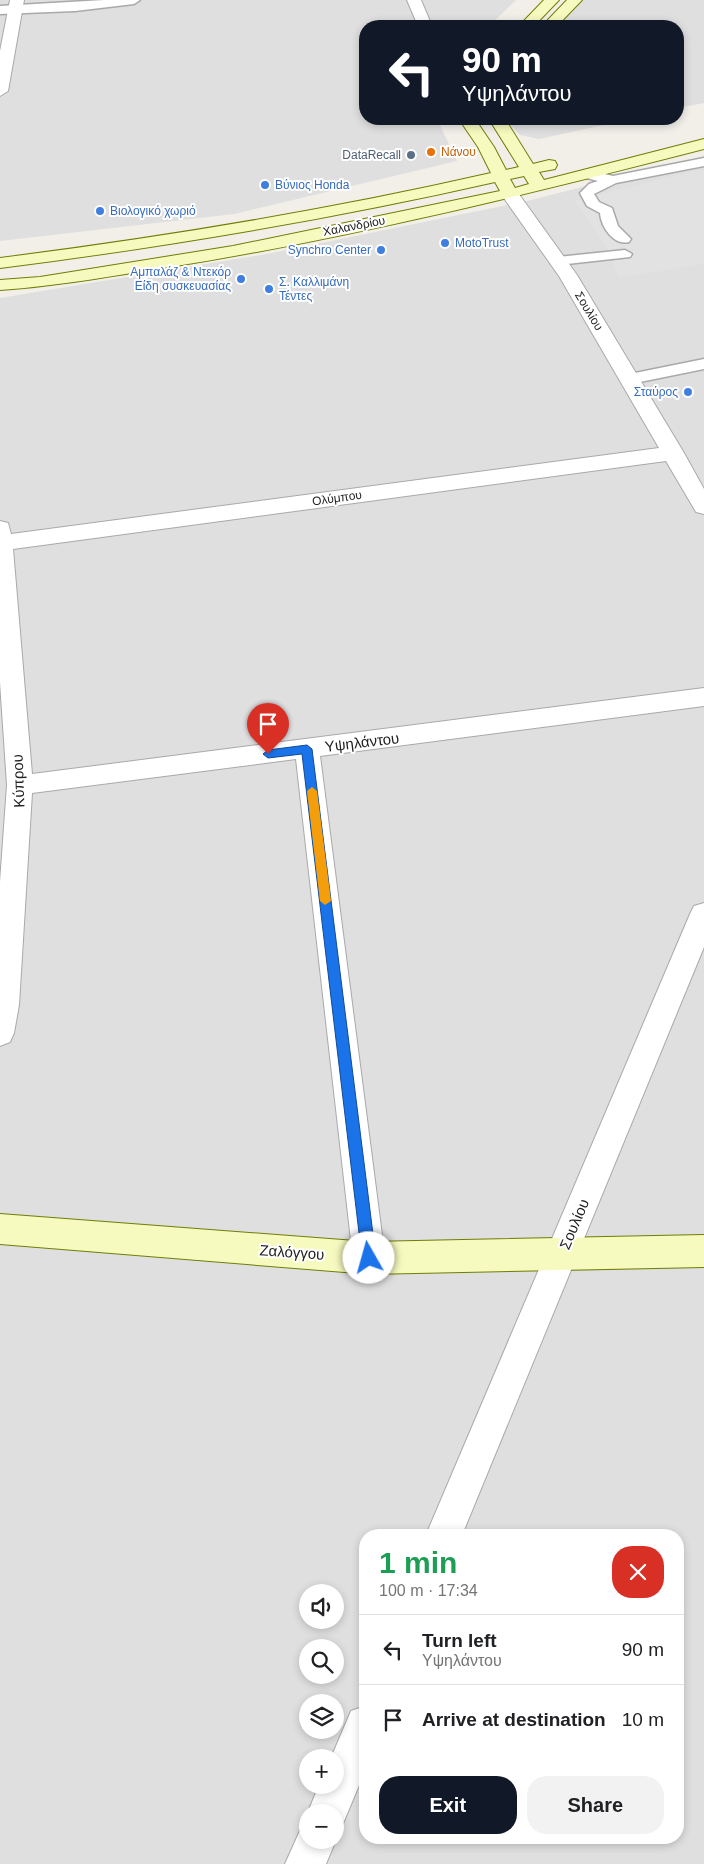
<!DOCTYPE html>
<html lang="en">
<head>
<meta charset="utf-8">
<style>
	:root { --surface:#fff; --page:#f2f2f2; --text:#202124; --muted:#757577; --line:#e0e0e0; --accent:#111827 }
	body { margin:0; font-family:Arial,sans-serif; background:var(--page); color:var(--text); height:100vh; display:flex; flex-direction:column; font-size:19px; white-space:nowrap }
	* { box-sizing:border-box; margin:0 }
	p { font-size:16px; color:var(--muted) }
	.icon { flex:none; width:28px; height:28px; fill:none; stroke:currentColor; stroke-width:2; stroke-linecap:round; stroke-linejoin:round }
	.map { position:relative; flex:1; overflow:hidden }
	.side { position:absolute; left:359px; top:1529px; width:325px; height:315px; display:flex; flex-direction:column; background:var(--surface); border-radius:20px; box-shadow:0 2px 8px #0003 }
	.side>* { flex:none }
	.top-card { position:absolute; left:359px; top:20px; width:325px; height:105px; border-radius:20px; box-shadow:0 2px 8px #0003; background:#111827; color:#fff; overflow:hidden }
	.fabs { position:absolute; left:299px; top:1584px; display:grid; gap:10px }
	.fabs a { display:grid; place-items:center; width:45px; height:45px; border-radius:50%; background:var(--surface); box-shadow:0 2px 8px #0003; font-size:25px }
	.pin { position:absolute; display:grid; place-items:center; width:42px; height:42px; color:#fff; margin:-51px -21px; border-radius:50% 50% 50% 0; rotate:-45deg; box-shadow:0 0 5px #0007 }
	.pin .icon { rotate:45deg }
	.me { position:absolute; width:55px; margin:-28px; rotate:353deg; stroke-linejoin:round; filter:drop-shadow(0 0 4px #0008) }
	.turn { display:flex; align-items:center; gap:18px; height:105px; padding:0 20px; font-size:22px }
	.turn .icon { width:65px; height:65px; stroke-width:2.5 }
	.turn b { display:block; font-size:35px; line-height:42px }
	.round { display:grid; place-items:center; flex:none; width:52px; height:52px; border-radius:20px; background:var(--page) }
	.summary { display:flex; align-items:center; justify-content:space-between; height:85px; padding:0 20px }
	h1 { font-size:30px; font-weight:700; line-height:38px; color:#1e9e55 }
	.action { display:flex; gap:10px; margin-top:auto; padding:10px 20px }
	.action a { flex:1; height:58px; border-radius:20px; background:var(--accent); color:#fff; font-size:20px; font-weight:700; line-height:58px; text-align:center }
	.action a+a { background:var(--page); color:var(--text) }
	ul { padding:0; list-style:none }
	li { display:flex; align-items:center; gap:15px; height:70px; padding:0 20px; border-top:1px solid var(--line) }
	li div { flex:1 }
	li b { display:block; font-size:19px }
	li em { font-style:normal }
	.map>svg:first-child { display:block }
	.residential { fill:#e0dfdf; fill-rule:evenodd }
	.parking { fill:#e2e2e2 }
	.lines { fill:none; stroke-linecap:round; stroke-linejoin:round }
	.lane-casing { stroke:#a9a9a9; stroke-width:3 }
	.street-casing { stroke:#a9a9a9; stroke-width:2 }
	.secondary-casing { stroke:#707d05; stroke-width:2 }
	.lane { fill:#fff; fill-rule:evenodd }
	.street { fill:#fff; fill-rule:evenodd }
	.secondary { fill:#f7fabf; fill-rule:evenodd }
	.route { fill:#1a73e8; stroke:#114b97 }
	.slow { fill:#f59e0b }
	.food-dot { fill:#e8710a; stroke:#fff; stroke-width:2 }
	.service-dot { fill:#5c6f8a; stroke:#fff; stroke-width:2 }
	.shop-dot { fill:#3f7fe0; stroke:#fff; stroke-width:2 }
	.labels { text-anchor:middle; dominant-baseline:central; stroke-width:4; stroke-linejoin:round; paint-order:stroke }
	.far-food-label { font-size:12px; fill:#c56008; stroke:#fff; text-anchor:start }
	.far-service-label { font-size:12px; fill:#4e5e75; stroke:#fff; text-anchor:end }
	.far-shop-label { font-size:12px; fill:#366cbe; stroke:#fff; text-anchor:start }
	.far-street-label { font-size:12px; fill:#222; stroke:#fff }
	.street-label { font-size:15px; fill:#222; stroke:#fff }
</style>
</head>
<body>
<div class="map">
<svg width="704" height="1864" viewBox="0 0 704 1864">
	<rect width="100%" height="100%" fill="#f2efe9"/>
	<path class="residential" d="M 0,0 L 516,0 L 489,26 L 365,26 L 365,119 L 437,119 L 457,161 L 234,214 L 0,241 Z
		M 582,0 L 704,0 L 704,103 L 678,108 L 678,26 L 556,26 Z
		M 505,119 L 631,119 L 539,139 L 520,135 Z
		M 704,156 L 704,1864 L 0,1864 L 0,298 L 267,254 L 527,201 ZM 365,1535 L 678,1535 L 678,1838 L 365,1838 ZM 308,1592 L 335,1592 L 335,1620 L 308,1620 ZM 308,1648 L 335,1648 L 335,1675 L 308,1675 ZM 308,1702 L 335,1702 L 335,1730 L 308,1730 ZM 308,1758 L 335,1758 L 335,1785 L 308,1785 ZM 308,1812 L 335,1812 L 335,1840 L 308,1840 Z"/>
	<path class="parking" d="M 699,170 L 704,171 L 704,264 L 619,278 L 608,250 L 575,201 Z"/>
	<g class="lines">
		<g class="lane-casing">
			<path id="lane" d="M 104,0 L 140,0 L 134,4 L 75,11 L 0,14 L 0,6 Z
				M 704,158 L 704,166 L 616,183 L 594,194 L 599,202 L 612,208 L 618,226 L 631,239 L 629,242 C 614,246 601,227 600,213 L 587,206 L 580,193 L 589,184 L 598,181 L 583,177 L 581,174 L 583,171 L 588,170 L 613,176 Z
				M 625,250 L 632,254 L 630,257 L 558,265 L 551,261 L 558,257 Z
				M 704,359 L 704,369 L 630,384 L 622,379 L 630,374 Z"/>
		</g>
		<g class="street-casing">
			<path id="street" d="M 10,0 L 24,0 L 8,91 L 0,96 L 0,51 Z
				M 407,0 L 421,0 L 432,26 L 418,26 Z
				M 510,189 L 516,190 L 577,275 L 684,453 L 704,489 L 704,514 L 696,512 L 666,461 L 13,549 L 32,774 L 704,688 L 704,706 L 320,756 L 385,1258 L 380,1269 L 369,1274 L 358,1269 L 353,1258 L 296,759 L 32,793 L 19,1005 L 14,1033 L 10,1042 L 0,1046 L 0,882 L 7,785 L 0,682 L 0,521 L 8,523 L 11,534 L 659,448 L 559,276 L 501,194 L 504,190 Z
				M 704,903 L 704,947 L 462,1535 L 426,1535 L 690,914 L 694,906 Z
				M 365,1706 L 365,1771 L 342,1826 L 335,1829 L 335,1812 L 308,1812 L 319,1785 L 335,1785 L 335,1758 L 331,1758 L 351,1711 Z
				M 308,1823 L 308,1840 L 335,1840 L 335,1837 L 336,1840 L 326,1864 L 285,1864 L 302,1826 Z"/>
		</g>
		<g class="secondary-casing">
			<path id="secondary" d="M 544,0 L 559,0 L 534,26 L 519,26 Z
				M 567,0 L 582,0 L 557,26 L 542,26 Z
				M 459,119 L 475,119 L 494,147 L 506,170 L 519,167 L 489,119 L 505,119 L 533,164 L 549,160 L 555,161 L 557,165 L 555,169 L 539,172 L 544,180 L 704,139 L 704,149 C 529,194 354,237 176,266 C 117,275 59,286 0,290 L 0,280 L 40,277 L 233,246 L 500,191 L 495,182 C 332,219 166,247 0,268 L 0,258 C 165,237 329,210 491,173 L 478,147 ZM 524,176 L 529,184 L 515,188 L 510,179 Z
				M 0,1214 L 369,1242 L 704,1235 L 704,1267 L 369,1274 L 0,1244 Z"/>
		</g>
		<use href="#lane" class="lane"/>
		<use href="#street" class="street"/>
		<use href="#secondary" class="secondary"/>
	</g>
	<path class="route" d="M 307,745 L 312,749 L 376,1258 L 374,1262 L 369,1264 L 364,1262 L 362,1258 L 302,754 L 268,758 L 263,754 L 268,750 Z"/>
	<path class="slow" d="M 312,787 L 317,791 L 331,901 L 325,905 L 320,901 L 307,791 Z"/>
	<circle class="food-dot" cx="431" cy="152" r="5"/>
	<circle class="service-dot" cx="411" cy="155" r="5"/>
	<g class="shop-dot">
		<circle cx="265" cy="185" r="5"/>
		<circle cx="100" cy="211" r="5"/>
		<circle cx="445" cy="243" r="5"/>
		<circle cx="381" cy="250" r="5"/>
		<circle cx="241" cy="279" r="5"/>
		<circle cx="269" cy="289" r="5"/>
		<circle cx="688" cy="392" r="5"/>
	</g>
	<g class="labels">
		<g class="far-food-label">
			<text x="441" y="152">Νάνου</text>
		</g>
		<g class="far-service-label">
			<text x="401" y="155">DataRecall</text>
		</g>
		<g class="far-shop-label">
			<text x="275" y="185">Βύνιος Honda</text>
			<text x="110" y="211">Βιολογικό χωριό</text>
			<text x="455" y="243">MotoTrust</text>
			<text x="371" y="250" text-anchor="end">Synchro Center</text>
			<text x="231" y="272" text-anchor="end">Αμπαλάζ &amp; Ντεκόρ<tspan x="231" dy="14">Είδη συσκευασίας</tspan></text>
			<text x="279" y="282">Σ. Καλλιμάνη<tspan x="279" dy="14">Τέντες</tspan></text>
			<text x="678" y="392" text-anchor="end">Σταύρος</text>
		</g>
		<g class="far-street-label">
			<text transform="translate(354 226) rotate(-11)">Χαλανδρίου</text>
			<text transform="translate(589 311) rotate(59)">Σουλίου</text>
			<text transform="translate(337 498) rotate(-8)">Ολύμπου</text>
		</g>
		<g class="street-label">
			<text transform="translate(362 742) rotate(-7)">Υψηλάντου</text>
			<text transform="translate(18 781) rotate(-92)">Κύπρου</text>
			<text transform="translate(574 1224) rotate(-67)">Σουλίου</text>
			<text transform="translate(292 1252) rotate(4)">Ζαλόγγου</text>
		</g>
	</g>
</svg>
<div class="fabs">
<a><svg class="icon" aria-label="sound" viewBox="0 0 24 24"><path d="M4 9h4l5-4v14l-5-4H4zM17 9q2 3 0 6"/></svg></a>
<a><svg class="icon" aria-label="search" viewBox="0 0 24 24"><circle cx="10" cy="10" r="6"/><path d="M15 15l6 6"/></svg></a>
<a><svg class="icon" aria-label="layers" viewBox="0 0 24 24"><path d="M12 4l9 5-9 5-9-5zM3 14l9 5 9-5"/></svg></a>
<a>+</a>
<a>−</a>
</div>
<div class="pin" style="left:268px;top:754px;background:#d93025"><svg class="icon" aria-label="arrive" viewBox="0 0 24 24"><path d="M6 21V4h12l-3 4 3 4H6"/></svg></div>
<svg class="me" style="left:369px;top:1258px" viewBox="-20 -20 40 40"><circle r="19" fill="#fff"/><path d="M0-13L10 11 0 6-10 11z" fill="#1a73e8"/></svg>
<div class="top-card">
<div class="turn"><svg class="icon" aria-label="left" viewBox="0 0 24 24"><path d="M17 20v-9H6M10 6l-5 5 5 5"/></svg><div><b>90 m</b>Υψηλάντου</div></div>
</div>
<section class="side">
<div class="summary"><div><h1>1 min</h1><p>100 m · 17:34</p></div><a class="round" style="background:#d93025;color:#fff"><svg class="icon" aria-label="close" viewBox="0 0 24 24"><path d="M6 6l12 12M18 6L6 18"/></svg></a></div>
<ul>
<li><svg class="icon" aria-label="left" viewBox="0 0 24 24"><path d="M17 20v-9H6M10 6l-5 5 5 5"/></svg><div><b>Turn left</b><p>Υψηλάντου</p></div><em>90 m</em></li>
<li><svg class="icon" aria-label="arrive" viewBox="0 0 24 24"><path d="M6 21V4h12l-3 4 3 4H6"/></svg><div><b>Arrive at destination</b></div><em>10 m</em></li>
</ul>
<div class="action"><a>Exit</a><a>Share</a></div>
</section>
</div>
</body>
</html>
